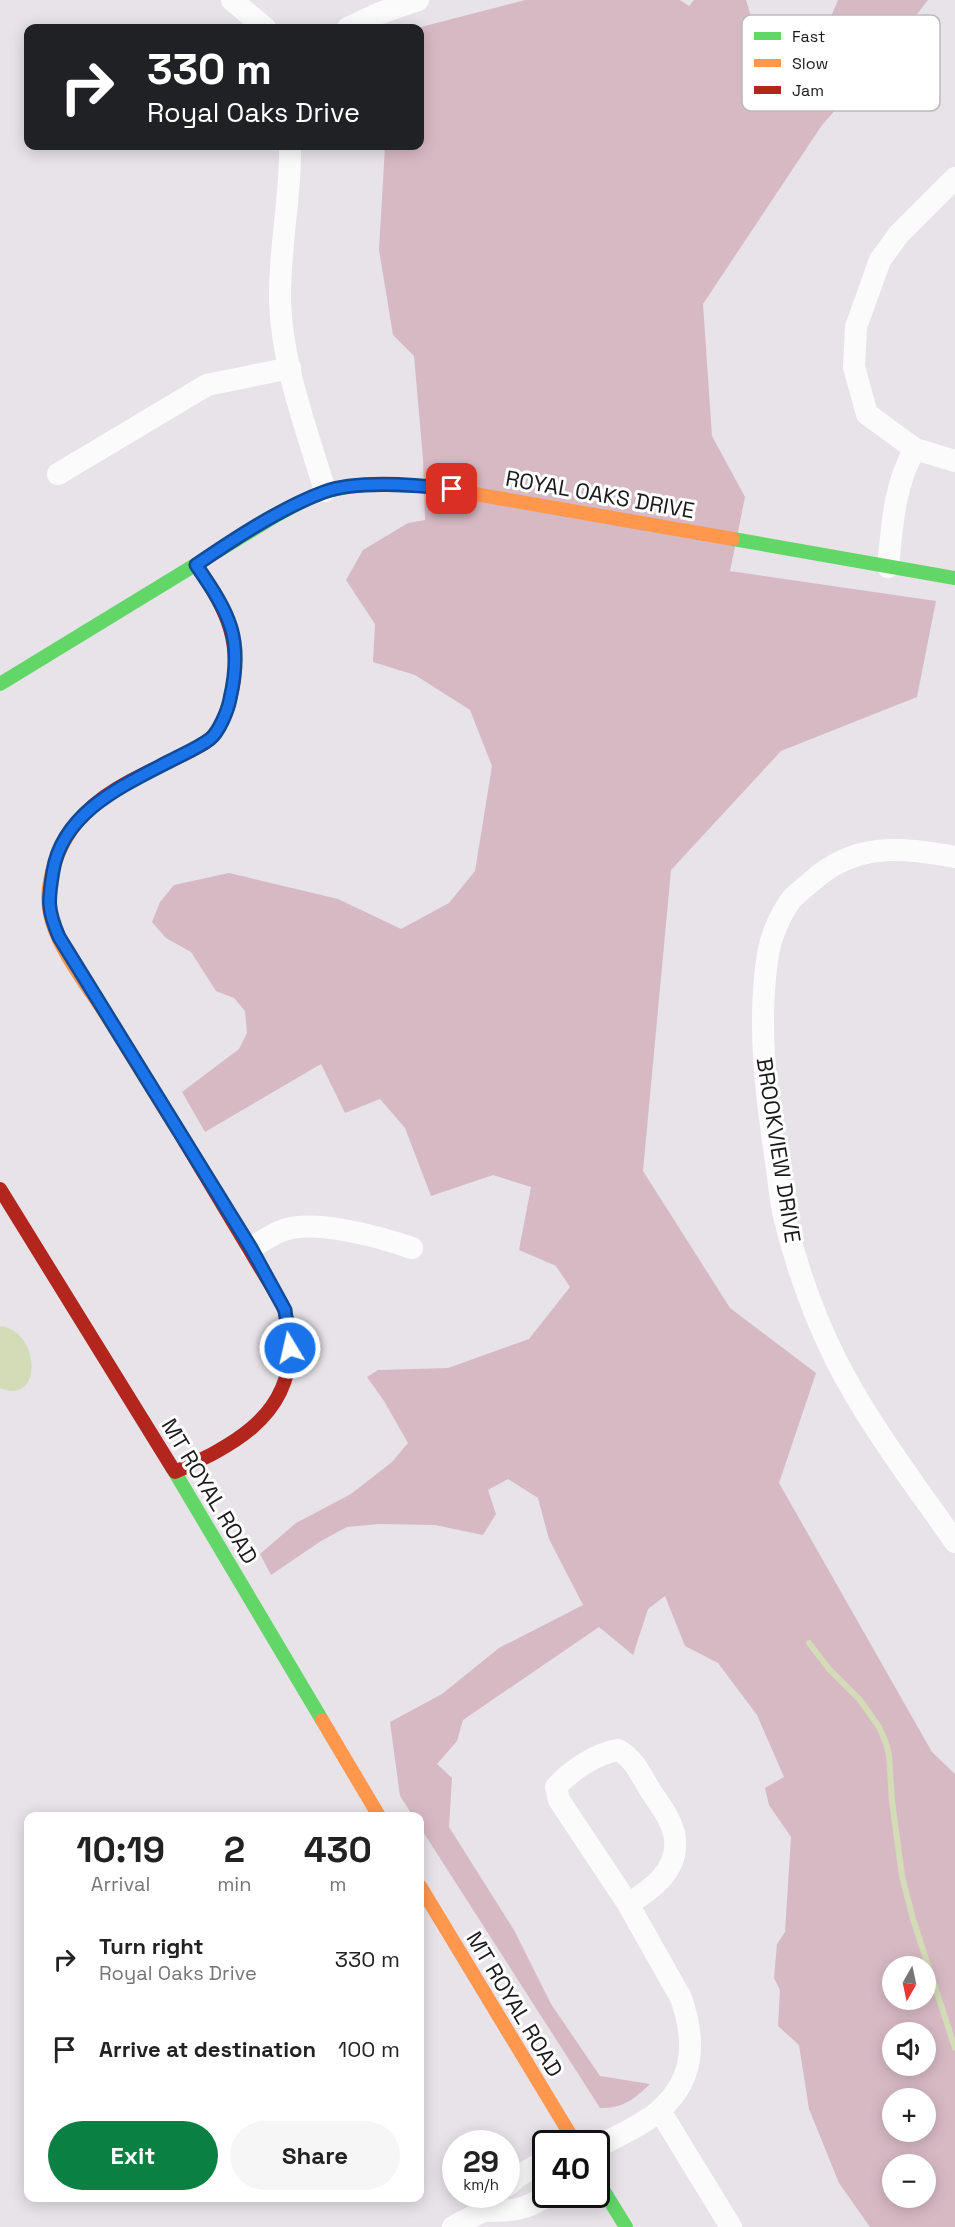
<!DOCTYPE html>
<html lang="en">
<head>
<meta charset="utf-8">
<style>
	:root { --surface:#fff; --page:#f6f6f6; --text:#222; --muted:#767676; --accent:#0b8043 }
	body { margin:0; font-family:"Space Grotesk",sans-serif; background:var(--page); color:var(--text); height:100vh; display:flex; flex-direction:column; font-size:22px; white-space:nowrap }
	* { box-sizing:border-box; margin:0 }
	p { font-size:20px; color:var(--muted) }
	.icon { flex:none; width:33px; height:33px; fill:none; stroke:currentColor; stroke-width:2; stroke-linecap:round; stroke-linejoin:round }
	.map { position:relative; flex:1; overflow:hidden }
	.panel { position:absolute; left:24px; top:1812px; width:400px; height:390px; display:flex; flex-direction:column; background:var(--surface); border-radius:12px; box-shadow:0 3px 15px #0003 }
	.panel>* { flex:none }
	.top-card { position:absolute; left:24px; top:24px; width:400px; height:126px; border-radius:12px; box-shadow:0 3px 15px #0003; background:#202124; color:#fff; overflow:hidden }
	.needle { width:39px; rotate:189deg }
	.fabs { position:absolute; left:882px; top:1956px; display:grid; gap:12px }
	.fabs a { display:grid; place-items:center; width:54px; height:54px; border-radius:50%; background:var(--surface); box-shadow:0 3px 15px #0003; font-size:30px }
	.speed { position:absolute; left:442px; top:2130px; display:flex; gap:12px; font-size:30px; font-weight:700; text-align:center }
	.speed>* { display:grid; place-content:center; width:78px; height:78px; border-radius:50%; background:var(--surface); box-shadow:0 3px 15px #0003; line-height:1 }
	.speed small { font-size:15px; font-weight:400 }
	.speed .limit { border:3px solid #111; border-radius:9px; background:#fff; color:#111 }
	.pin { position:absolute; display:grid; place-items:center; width:51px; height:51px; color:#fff; margin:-26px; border-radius:12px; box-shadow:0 3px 9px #0006 }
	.me { position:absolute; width:66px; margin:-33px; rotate:351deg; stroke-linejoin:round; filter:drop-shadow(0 0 4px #0008) }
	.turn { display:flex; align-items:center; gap:21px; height:126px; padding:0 24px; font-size:27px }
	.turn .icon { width:78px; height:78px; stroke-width:2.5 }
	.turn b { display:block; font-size:42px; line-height:51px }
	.eta { display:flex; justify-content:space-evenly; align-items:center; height:102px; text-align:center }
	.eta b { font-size:36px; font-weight:700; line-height:42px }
	.button { display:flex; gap:12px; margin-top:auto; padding:12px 24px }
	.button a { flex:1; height:69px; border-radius:36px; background:var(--accent); color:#fff; font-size:24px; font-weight:700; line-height:69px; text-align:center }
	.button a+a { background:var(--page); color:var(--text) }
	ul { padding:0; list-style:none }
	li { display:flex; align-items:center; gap:18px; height:90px; padding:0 24px }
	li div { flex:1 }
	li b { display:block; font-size:22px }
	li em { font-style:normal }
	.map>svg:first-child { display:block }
	.forest { fill:#d7b9c4; fill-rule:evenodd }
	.water { fill:#d3dbb7 }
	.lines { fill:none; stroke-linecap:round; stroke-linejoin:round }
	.stream { stroke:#d3dbb7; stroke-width:6 }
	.street { stroke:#fbfbfc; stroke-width:22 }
	.fast { stroke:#63d668; stroke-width:14 }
	.slow { stroke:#ff974d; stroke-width:14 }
	.jam { stroke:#b3261e; stroke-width:14 }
	.route-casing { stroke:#114b97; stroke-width:15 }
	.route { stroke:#1a73e8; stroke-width:10 }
	.labels { text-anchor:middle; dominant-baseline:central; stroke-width:6; stroke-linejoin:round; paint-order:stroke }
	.street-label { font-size:22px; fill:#1a1a1a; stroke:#fff }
	.key { fill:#fff; stroke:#bababa; stroke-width:1.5 }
	.key-label { font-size:16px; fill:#1a1a1a }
</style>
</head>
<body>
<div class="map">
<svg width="955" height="2227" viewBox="0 0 955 2227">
	<rect width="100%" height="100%" fill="#e7e3e9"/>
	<path class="forest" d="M 525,0 L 680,0 L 689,6 L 694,0 L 746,0 L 754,27 L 805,79 L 838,0 L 928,0 L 889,50 L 822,125 L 703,304 L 712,436 L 745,497 L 730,571 L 936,601 L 917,697 L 781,751 L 671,870 L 643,1171 L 730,1308 L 816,1373 L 779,1483 L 932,1752 L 955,1774 L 955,2227 L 870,2227 L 839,2183 L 809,2109 L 799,2045 L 778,2026 L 780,1990 L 774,1978 L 777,1944 L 785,1932 L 791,1837 L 769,1805 L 765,1788 L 784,1777 L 757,1715 L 718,1663 L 685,1646 L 665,1596 L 648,1609 L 633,1655 L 599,1627 L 463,1720 L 457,1741 L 437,1764 L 452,1778 L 449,1827 L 514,1930 L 551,2004 L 600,2076 L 650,2084 C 633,2100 623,2108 600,2108 L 420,1827 L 420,1816 L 413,1816 L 400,1796 L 390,1722 L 442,1694 L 499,1648 L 583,1605 L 549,1539 L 538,1498 L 508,1479 L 488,1490 L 496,1514 L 483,1535 L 435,1525 L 379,1524 L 347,1527 L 321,1541 L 271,1575 L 260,1554 L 296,1523 L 351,1494 L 392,1462 L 408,1443 L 384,1401 L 367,1377 L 378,1370 L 448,1368 L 529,1339 L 570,1287 L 556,1266 L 519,1250 L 531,1187 L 493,1175 L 431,1196 L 405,1128 L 380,1099 L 345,1113 L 321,1064 L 205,1132 L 182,1092 L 239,1049 L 247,1033 L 245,1011 L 234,998 L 216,991 L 191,952 L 166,938 L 152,922 L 160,902 L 174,885 L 229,873 L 338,899 L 401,929 L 449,903 L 475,871 L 492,766 L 470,710 L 415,675 L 373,662 L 375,624 L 346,580 L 363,550 L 408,523 L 425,520 L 423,459 L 414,356 L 393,335 L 379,250 L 385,146 L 420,146 L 420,28 L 417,28 ZM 892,1966 L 926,1966 L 926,2000 L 892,2000 ZM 892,2032 L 926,2032 L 926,2066 L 892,2066 ZM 892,2098 L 926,2098 L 926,2132 L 892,2132 ZM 892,2164 L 926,2164 L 926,2198 L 892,2198 Z"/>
	<path class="water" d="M 0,1326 C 41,1331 43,1407 0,1388 Z"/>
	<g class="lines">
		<path class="stream" d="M 809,1643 L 829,1669 L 860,1700 L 879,1727 L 886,1743 L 889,1755 L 892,1801 L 902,1876 L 913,1919 L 955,2048"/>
		<path class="street" d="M 232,0 L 265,28
			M 348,28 L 380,13 L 418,0
			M 290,146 C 291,197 279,248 280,301 C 282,366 307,430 325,491
			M 955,178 L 899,234 L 880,260 L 856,327 L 854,367 L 867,414 L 915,449 L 955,461
			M 58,474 L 207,385 L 290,368
			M 888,567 C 892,527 894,484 915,449
			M 955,857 C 900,847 855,842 811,882 C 804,888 796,894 791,900 C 780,915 771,936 768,954 C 757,1023 766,1094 776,1162 C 779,1181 780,1201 785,1220 C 797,1268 814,1316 836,1360 C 869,1425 914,1483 955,1542
			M 251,1248 C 261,1242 272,1234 284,1230 C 316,1219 380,1237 412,1248
			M 618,1750 C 634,1758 641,1775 650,1790 C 659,1804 674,1822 675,1840 C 678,1871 651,1890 628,1904 L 559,1800 L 556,1787 C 570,1771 597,1753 618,1750 Z
			M 660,2111 L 731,2227
			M 597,2147 C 615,2137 647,2123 661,2109 C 696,2077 695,2039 681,1998 L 628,1904
			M 507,2186 L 517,2177 L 546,2160
			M 483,2211 C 513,2211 524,2211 550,2194
			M 453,2227 L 483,2211 L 498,2194"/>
		<path class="fast" d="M 733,539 L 955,578
			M 0,684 L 277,515 C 291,508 304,499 319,494 C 355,481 398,484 435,487
			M 173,1469 L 322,1720
			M 597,2180 L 626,2227"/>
		<path class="slow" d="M 435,487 L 733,539
			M 78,821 C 59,845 43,882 50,914 C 57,948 87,985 105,1013 C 132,1056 158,1099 185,1142
			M 322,1720 L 379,1816
			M 420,1886 L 576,2144"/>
		<path class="jam" d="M 78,821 C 110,782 164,768 205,743 C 219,733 226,716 230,699 C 244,645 227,609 196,565
			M 0,1189 L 173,1469
			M 175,1472 C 229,1447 289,1419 290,1349 C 290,1334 288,1318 282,1304 L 185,1142"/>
	</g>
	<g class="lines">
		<g class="route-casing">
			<path id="route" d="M 290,1348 L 285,1310 L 251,1248 L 59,937 C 47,909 48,901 53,871 C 63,812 122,786 170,761 C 183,754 198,748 210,739 C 219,732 228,710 230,699 C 244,639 230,614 196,565 C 234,539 281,508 324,492 C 356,480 418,485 452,489"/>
		</g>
		<use href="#route" class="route"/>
	</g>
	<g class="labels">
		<g class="street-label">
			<text transform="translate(600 494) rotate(10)">ROYAL OAKS DRIVE</text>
			<text transform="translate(779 1150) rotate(81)">BROOKVIEW DRIVE</text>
			<text transform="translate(210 1491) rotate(59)">MT ROYAL ROAD</text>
			<text transform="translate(515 2004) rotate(59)">MT ROYAL ROAD</text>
		</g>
	</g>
	<rect x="742" y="15" width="198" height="96" rx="9" class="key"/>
	<rect x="754" y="32" width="27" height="8" fill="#63d668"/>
	<rect x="754" y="59" width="27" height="8" fill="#ff974d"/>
	<rect x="754" y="86" width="27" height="8" fill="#b3261e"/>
	<g class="key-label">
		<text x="792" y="42">Fast</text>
		<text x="792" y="69">Slow</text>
		<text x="792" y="96">Jam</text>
	</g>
</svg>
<div class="fabs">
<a><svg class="needle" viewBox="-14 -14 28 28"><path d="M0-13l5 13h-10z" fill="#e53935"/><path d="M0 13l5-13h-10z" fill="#767676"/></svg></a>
<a><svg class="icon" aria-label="sound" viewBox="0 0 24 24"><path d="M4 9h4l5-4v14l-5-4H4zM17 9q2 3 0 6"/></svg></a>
<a>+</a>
<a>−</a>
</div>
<div class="speed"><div>29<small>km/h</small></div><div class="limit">40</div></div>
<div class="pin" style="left:452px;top:489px;background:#d93025"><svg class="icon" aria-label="arrive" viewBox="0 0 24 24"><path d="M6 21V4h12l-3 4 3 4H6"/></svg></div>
<svg class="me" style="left:290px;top:1348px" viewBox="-20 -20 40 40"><circle r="17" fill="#1a73e8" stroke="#fff" stroke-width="3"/><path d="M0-11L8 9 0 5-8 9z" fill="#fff"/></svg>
<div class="top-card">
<div class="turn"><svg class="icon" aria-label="right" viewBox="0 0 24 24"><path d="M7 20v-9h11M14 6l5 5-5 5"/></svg><div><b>330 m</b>Royal Oaks Drive</div></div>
</div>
<section class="panel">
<div class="eta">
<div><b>10:19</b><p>Arrival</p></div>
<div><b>2</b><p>min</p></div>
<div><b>430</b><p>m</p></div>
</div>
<ul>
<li><svg class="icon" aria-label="right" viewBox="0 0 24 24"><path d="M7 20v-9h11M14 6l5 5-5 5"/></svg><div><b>Turn right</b><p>Royal Oaks Drive</p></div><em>330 m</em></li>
<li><svg class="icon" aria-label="arrive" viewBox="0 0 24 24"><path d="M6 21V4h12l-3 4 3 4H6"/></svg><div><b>Arrive at destination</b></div><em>100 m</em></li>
</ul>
<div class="button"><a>Exit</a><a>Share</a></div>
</section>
</div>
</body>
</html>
